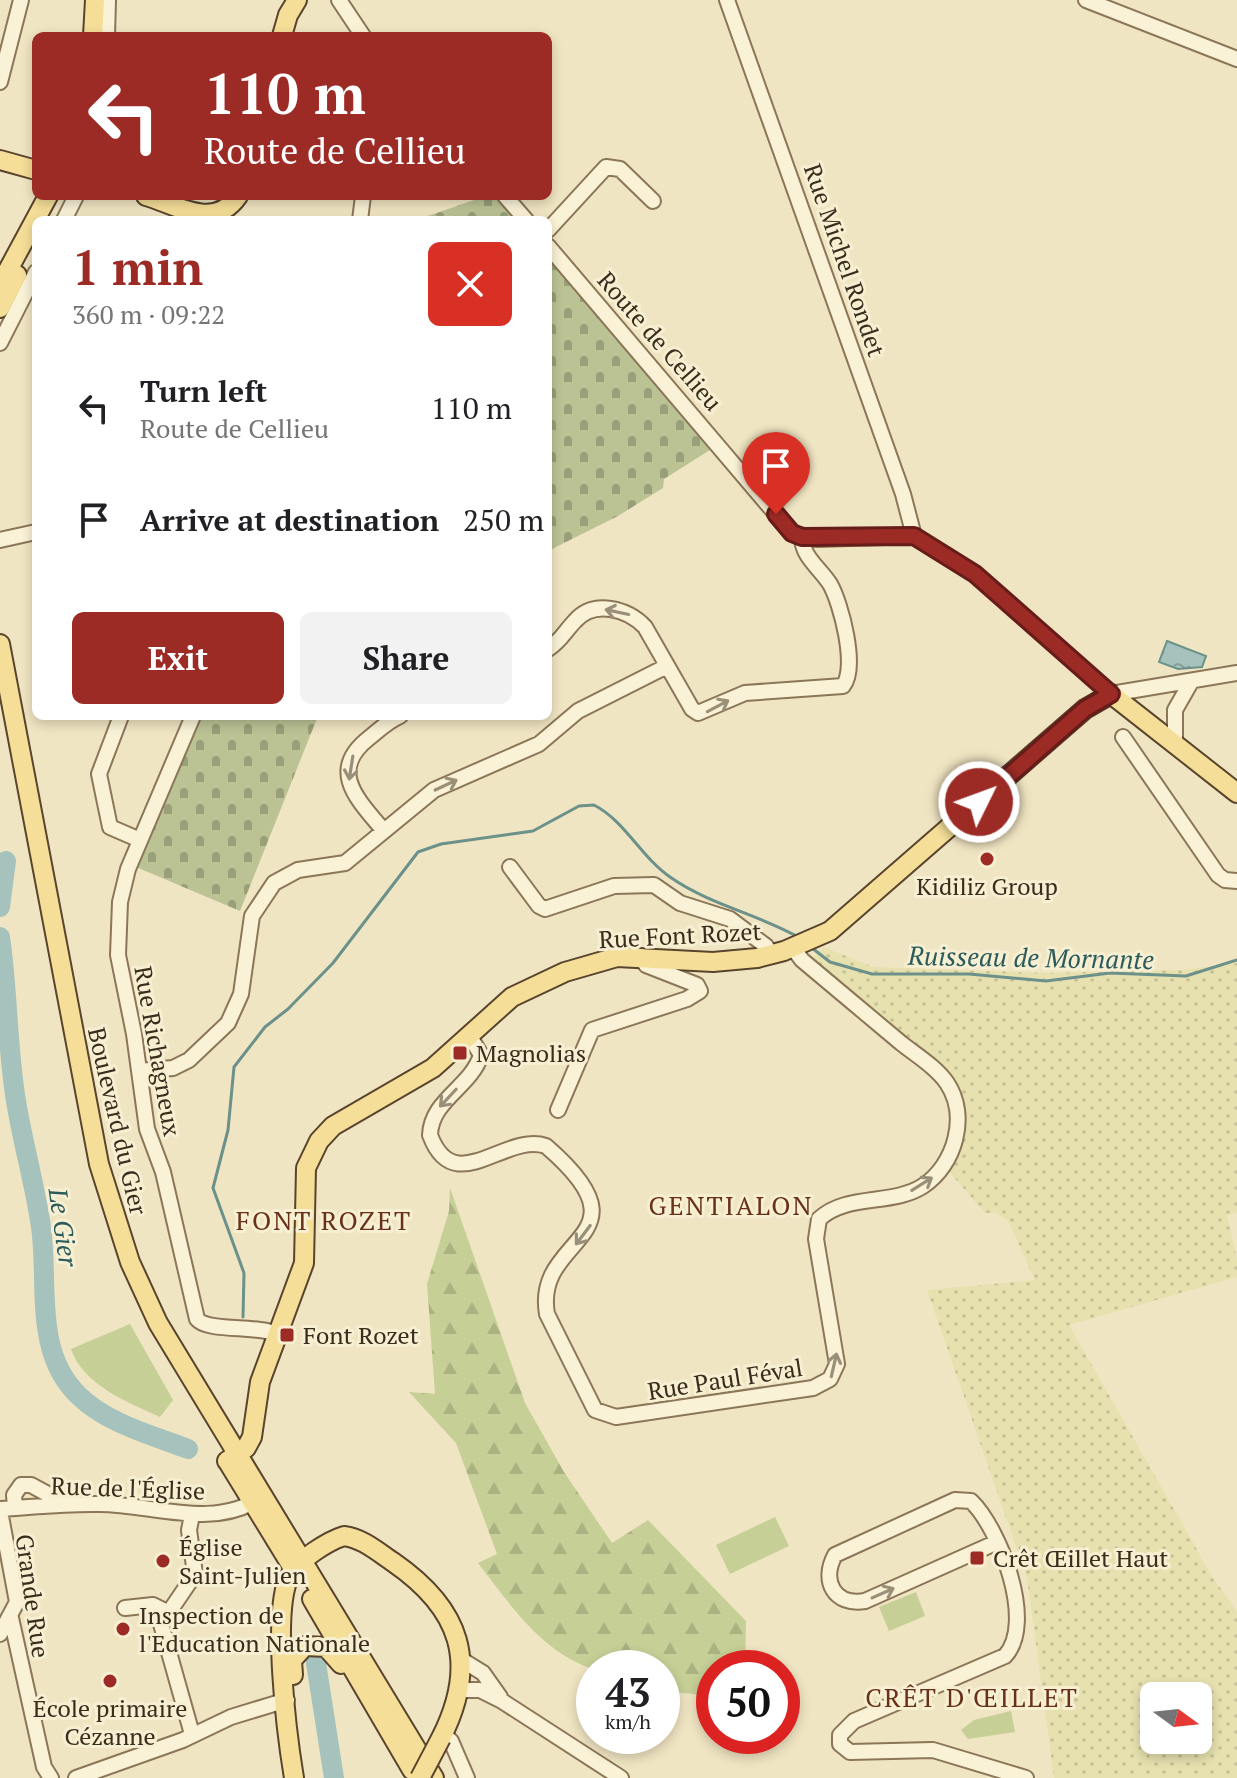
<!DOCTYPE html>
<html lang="en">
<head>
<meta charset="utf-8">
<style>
	:root { --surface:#fff; --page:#f2f2f2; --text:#202124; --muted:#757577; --accent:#9d2b25 }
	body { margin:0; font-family:"PT Serif",serif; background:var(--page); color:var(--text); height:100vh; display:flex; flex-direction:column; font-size:30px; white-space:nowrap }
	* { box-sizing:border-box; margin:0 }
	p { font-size:26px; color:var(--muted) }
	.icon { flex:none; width:44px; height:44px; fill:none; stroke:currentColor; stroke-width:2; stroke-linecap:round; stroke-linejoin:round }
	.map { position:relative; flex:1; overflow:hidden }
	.drawer { position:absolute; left:32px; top:216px; width:520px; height:504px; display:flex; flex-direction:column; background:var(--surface); border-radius:12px; box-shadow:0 4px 12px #0003 }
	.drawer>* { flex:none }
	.banner { position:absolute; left:32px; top:32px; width:520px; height:168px; border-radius:12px; box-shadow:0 4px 12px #0003; background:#9d2b25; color:#fff; overflow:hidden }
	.needle { width:52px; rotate:105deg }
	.buttons { position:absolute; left:1140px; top:1682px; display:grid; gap:16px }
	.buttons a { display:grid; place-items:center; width:72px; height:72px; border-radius:12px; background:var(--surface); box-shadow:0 4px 12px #0003; font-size:40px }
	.speed { position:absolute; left:576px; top:1650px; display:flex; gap:16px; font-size:40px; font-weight:700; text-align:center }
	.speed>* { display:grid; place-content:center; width:104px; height:104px; border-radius:50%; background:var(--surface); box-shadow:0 4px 12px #0003; line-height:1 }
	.speed small { font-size:20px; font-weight:400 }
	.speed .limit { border:12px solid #d22; background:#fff; color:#111 }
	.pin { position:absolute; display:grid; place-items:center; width:68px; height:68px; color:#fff; margin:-82px -34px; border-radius:50% 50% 50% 0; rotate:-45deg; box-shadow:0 0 8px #0007 }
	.pin .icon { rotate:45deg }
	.me { position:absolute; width:88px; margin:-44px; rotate:48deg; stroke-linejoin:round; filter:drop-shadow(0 0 6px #0008) }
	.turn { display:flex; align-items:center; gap:28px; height:168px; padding:0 40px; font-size:36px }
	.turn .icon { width:104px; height:104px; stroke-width:2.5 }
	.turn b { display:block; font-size:56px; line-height:68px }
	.round { display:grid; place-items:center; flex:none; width:84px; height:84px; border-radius:12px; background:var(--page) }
	.head { display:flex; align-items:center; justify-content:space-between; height:136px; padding:0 40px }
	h1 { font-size:48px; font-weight:600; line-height:60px; color:var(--accent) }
	.primary-button { display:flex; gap:16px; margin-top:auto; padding:16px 40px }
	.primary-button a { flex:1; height:92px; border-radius:12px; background:var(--accent); color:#fff; font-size:32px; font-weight:600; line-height:92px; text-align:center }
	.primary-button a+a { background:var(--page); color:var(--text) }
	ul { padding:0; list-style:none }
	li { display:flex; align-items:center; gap:24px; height:112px; padding:0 40px }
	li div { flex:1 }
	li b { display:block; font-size:30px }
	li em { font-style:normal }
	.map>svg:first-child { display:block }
	.farmland { fill:url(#farmland-dots); fill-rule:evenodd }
	.forest { fill:url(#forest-firs) }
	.cemetery { fill:url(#cemetery-stones) }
	.park { fill:#c5cf96 }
	.water { fill:url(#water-ripples); stroke:#6b918a; stroke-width:2 }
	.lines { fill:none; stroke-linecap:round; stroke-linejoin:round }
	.stream { stroke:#6b918a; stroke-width:3 }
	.river { stroke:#a5c3bc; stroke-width:20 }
	.minor-casing { stroke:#8b7658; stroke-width:18 }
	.major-casing { stroke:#59442d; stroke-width:22 }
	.minor { stroke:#faf2d6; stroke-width:14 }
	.major { stroke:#f5de98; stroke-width:18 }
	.major-bridge-casing { stroke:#59442d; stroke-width:22; stroke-linecap:butt }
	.major-bridge { stroke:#f5de98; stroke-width:18 }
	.oneway { stroke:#9a907a }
	.route-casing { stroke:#661c18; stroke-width:20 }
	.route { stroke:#9d2b25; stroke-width:14 }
	.poi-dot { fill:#9d2b25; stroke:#f7efd2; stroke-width:3 }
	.labels { text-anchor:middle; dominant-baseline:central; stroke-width:6; stroke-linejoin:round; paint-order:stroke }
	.street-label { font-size:24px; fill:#3a2d1d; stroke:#f7efd2 }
	.poi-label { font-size:24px; fill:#3a2d1d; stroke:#f7efd2; text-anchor:start }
	.water-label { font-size:26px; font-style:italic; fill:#2c5b5b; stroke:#f7efd2 }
	.neighbourhood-label { font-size:26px; letter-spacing:2px; fill:#69301a; stroke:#f7efd2 }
</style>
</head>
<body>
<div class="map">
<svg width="1237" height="1778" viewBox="0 0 1237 1778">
	<defs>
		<pattern id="farmland-dots" width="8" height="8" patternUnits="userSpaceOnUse" patternTransform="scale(2)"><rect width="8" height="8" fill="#e6e1af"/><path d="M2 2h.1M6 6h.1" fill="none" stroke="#c6c196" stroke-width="1.8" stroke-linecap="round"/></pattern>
		<pattern id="forest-firs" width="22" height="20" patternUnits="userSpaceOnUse" patternTransform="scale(2)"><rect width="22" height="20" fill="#c5cf96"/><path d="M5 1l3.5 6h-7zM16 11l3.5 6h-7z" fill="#aab281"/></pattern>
		<pattern id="cemetery-stones" width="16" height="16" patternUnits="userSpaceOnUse" patternTransform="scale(2)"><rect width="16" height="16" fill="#bbc395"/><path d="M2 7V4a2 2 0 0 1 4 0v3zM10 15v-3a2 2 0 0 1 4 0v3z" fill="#999f79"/></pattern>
		<pattern id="water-ripples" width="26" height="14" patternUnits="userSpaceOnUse" patternTransform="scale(2)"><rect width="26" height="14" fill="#a5c3bc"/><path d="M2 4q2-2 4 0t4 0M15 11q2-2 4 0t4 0" fill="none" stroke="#879f98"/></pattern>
	</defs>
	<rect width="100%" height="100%" fill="#f0e5c2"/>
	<path class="farmland" d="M 824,947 L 873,967 L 1049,973 L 1180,970 L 1237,963 L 1237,1213 L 1227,1215 L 1237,1259 L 1237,1277 L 1069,1325 L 1212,1576 L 1237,1612 L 1237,1778 L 1054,1778 L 1027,1578 L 927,1290 L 1035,1280 L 1008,1221 L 997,1213 L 985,1213 L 946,1168 L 955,1086 L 809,961 ZM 1154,1696 L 1198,1696 L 1198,1740 L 1154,1740 Z"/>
	<path class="forest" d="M 450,1188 L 525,1403 L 564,1472 L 612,1543 L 648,1520 L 746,1621 L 745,1668 L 714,1668 L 714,1696 L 662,1691 L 662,1668 C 645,1668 600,1672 590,1668 C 540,1650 509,1603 478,1563 L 497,1554 L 456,1443 L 409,1392 L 435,1394 L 427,1284 L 449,1211 Z"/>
	<path class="cemetery" d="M 486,196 L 495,196 L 516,220 L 416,220 Z
		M 548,258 L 710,450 L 664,479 L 663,488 L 618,516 L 548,551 Z
		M 198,716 L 318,716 L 240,911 L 136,867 Z"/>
	<path class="park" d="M 130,1324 L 173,1400 L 160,1417 C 129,1403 83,1385 71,1349 Z
		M 775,1517 L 789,1546 L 730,1574 L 716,1545 Z
		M 916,1592 L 925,1616 L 889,1631 L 879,1607 Z
		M 1011,1711 L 1015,1732 L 968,1739 L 961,1730 L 974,1720 Z"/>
	<path class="water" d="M 1167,641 L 1206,656 L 1202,667 L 1178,669 L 1159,662 Z"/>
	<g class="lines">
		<path class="stream" d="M 812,948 L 830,962 L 872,974 L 969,974 L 1046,981 L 1110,973 L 1186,976 L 1237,960
			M 243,1317 L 244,1273 L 213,1188 L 228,1130 L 234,1067 L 265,1027 L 288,1009 L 333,963 L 418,852 L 441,844 L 533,831 L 579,806 L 594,805 C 625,821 641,857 670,877 C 710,905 758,914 800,938"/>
		<path class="river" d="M 0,907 L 6,861
			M 0,937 C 8,991 7,1047 16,1101 C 23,1144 35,1185 41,1227 C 49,1284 33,1352 79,1396 C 108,1424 152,1435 188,1449
			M 316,1663 L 334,1778"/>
		<g class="minor-casing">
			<path id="minor" d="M 339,0 L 363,36
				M 727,0 L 903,494 L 914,536
				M 1086,0 L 1237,59
				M 107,36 L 108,0
				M 0,82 L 21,0
				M 505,196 L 526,220
				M 64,220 L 76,196
				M 360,220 L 363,196
				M 548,230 L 606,167 L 620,169 L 653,201
				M 548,246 L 792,533 L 817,539 L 914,536 L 975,574 L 1111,694 L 1237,673
				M 0,343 L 36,272
				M 0,540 L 36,532
				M 548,649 C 561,641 565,631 575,621 C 594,599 628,609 645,627 L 692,709 L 698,713 L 745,693 L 843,686 C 858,668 841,603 830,584 C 820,568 802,557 802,537
				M 121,716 L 99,774 L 110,827 L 140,840
				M 193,716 L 128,869 L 120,902 L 118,955 L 134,1034 L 147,1129 L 163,1172 L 197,1319 C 207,1332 257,1325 277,1334
				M 1123,737 L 1218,875 L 1225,880 L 1237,881
				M 1175,742 L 1175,710 L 1191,682
				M 384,831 C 358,800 327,771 369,738 C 379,730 388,721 400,716
				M 510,867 L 539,906 L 545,909 L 614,886 L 654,885 L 680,903 L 730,919 L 766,946 L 771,955
				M 469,1035 L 481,1055 C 471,1087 431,1100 430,1135 C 454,1200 505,1132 546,1146 C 655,1240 533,1234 547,1314 L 595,1410 L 616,1417 L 813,1388 L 830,1379 L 837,1364 L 816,1239 L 819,1219 C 847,1193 892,1206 923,1186 C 955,1165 969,1116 947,1083 C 936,1067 916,1055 901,1043 C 868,1015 835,988 802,960 L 793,948
				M 139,1071 L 173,1068 L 189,1060 L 228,1023 L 241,994 L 252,916 L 274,883 L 298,870 L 345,863 L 434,790 L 539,744 L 578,711 L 667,666
				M 558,1110 L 592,1030 L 687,999 L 700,991 L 697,985 L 646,965 L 641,956
				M 15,1508 L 14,1495 L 21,1485 L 31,1485 L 66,1504
				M 0,1509 C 33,1507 67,1503 100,1504 C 152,1504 213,1530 260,1498
				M 0,1511 L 17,1602 L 0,1634
				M 192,1515 L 189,1530 L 195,1574 L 161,1624 L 192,1734
				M 995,1543 L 865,1601 C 834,1606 821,1581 835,1555 L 955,1500 L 971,1501 C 1000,1529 1036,1623 1005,1656 L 854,1721 L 840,1735 L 840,1744 L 850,1752 L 933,1750 L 1026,1778
				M 125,1608 L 153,1605 L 167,1612
				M 11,1618 L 44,1767 L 51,1778
				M 462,1660 L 483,1673 L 500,1697
				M 460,1690 L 480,1690 L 502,1701 L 621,1778
				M 443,1734 L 451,1741 L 467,1778
				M 76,1778 L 183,1740 L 231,1717 L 287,1700"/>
		</g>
		<g class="major-casing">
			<path id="major" d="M 93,36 L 95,0
				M 282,36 L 288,15 L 297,0
				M 0,160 L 36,170
				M 146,196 C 177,205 214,231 238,196
				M 0,285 L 48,196
				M 0,308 L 17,275
				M 0,644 L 99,1164 L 130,1262 L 158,1323 L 434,1778
				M 227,1461 L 246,1448 L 252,1437 L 260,1382 L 304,1263 L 306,1168 L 319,1141 L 333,1126 L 433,1068 L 512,997 L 565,972 L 617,957 L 713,962 L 757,958 L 784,951 L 830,931 L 1085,709 L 1111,694 L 1237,793
				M 228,1462 L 296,1573
				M 312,1599 L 412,1770
				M 293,1675 L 292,1660 L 305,1646 L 326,1647 L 341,1664
				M 294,1778 C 287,1736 271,1610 290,1575 C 298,1560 328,1541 344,1536 C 362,1538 378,1552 393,1562 C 461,1609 479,1663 441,1738"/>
		</g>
		<use href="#minor" class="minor"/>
		<use href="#major" class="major"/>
		<g class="major-bridge-casing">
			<path id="major-bridge" d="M 420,1778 L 441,1738"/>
		</g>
		<use href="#major-bridge" class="major-bridge"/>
	</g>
	<defs><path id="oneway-shaft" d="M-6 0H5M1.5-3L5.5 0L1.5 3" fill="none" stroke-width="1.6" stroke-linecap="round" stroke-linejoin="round" transform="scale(2)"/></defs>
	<g class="oneway">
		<use href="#oneway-shaft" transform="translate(617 612) rotate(-168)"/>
		<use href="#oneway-shaft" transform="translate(718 706) rotate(-28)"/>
		<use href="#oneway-shaft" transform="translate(351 768) rotate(99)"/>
		<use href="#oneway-shaft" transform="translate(446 785) rotate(-25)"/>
		<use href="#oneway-shaft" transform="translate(448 1098) rotate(133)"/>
		<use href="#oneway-shaft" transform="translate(922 1184) rotate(-32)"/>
		<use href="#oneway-shaft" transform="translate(583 1235) rotate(127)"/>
		<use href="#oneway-shaft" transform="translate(834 1365) rotate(-77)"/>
		<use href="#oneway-shaft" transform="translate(883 1593) rotate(-24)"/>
	</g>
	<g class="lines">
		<g class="route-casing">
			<path id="route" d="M 776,514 L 792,533 L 802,537 L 914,536 L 975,574 L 1111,694 L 1085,709 L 979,802"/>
		</g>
		<use href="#route" class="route"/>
	</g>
	<g class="poi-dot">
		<circle cx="987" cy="859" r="8"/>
		<rect x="452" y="1045" width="16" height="16" rx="4"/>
		<rect x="279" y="1327" width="16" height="16" rx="4"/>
		<rect x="969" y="1550" width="16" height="16" rx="4"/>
		<circle cx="163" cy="1561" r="8"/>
		<circle cx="123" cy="1629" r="8"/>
		<circle cx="110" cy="1681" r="8"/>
	</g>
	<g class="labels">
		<g class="street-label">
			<text transform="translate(845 260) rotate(71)">Rue Michel Rondet</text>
			<text transform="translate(660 341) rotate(49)">Route de Cellieu</text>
			<text transform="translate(680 935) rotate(-3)">Rue Font Rozet</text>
			<text transform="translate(158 1051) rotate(80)">Rue Richagneux</text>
			<text transform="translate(118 1121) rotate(77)">Boulevard du Gier</text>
			<text transform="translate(725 1379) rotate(-9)">Rue Paul Féval</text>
			<text transform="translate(128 1488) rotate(2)">Rue de l'Église</text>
			<text transform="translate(33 1596) rotate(82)">Grande Rue</text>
		</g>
		<g class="poi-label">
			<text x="987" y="886" text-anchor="middle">Kidiliz Group</text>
			<text x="476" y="1053">Magnolias</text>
			<text x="303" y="1335">Font Rozet</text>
			<text x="179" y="1547">Église<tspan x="179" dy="28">Saint-Julien</tspan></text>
			<text x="993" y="1558">Crêt Œillet Haut</text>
			<text x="139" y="1615">Inspection de<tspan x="139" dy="28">l'Education Nationale</tspan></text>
			<text x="110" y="1708" text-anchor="middle">École primaire<tspan x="110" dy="28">Cézanne</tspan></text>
		</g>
		<g class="water-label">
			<text transform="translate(1031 957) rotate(1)">Ruisseau de Mornante</text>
			<text transform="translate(64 1227) rotate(82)">Le Gier</text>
		</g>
		<g class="neighbourhood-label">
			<text x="731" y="1205">GENTIALON</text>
			<text x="324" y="1220">FONT ROZET</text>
			<text x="972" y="1697">CRÊT D'ŒILLET</text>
		</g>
	</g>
</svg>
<div class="buttons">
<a><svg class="needle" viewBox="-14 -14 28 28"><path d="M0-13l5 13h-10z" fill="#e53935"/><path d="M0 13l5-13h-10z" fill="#757577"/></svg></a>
</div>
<div class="speed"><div>43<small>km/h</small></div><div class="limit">50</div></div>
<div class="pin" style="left:776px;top:514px;background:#d93025"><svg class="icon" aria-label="arrive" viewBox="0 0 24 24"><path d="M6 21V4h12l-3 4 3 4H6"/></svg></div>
<svg class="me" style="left:979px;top:802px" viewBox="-20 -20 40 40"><circle r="17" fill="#9d2b25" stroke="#fff" stroke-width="3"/><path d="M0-11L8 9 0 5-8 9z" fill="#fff"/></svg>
<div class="banner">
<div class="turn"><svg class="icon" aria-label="left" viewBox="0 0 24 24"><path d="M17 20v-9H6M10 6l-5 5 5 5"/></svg><div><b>110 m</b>Route de Cellieu</div></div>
</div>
<section class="drawer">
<div class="head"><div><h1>1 min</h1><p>360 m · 09:22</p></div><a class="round" style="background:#d93025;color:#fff"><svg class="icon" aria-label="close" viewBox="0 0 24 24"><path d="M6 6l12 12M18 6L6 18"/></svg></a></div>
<ul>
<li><svg class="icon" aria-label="left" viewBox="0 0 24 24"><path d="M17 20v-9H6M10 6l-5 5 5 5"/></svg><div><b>Turn left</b><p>Route de Cellieu</p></div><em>110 m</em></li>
<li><svg class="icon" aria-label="arrive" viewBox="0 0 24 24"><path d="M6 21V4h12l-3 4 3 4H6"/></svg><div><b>Arrive at destination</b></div><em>250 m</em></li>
</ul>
<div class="primary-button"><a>Exit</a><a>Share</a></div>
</section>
</div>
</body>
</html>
